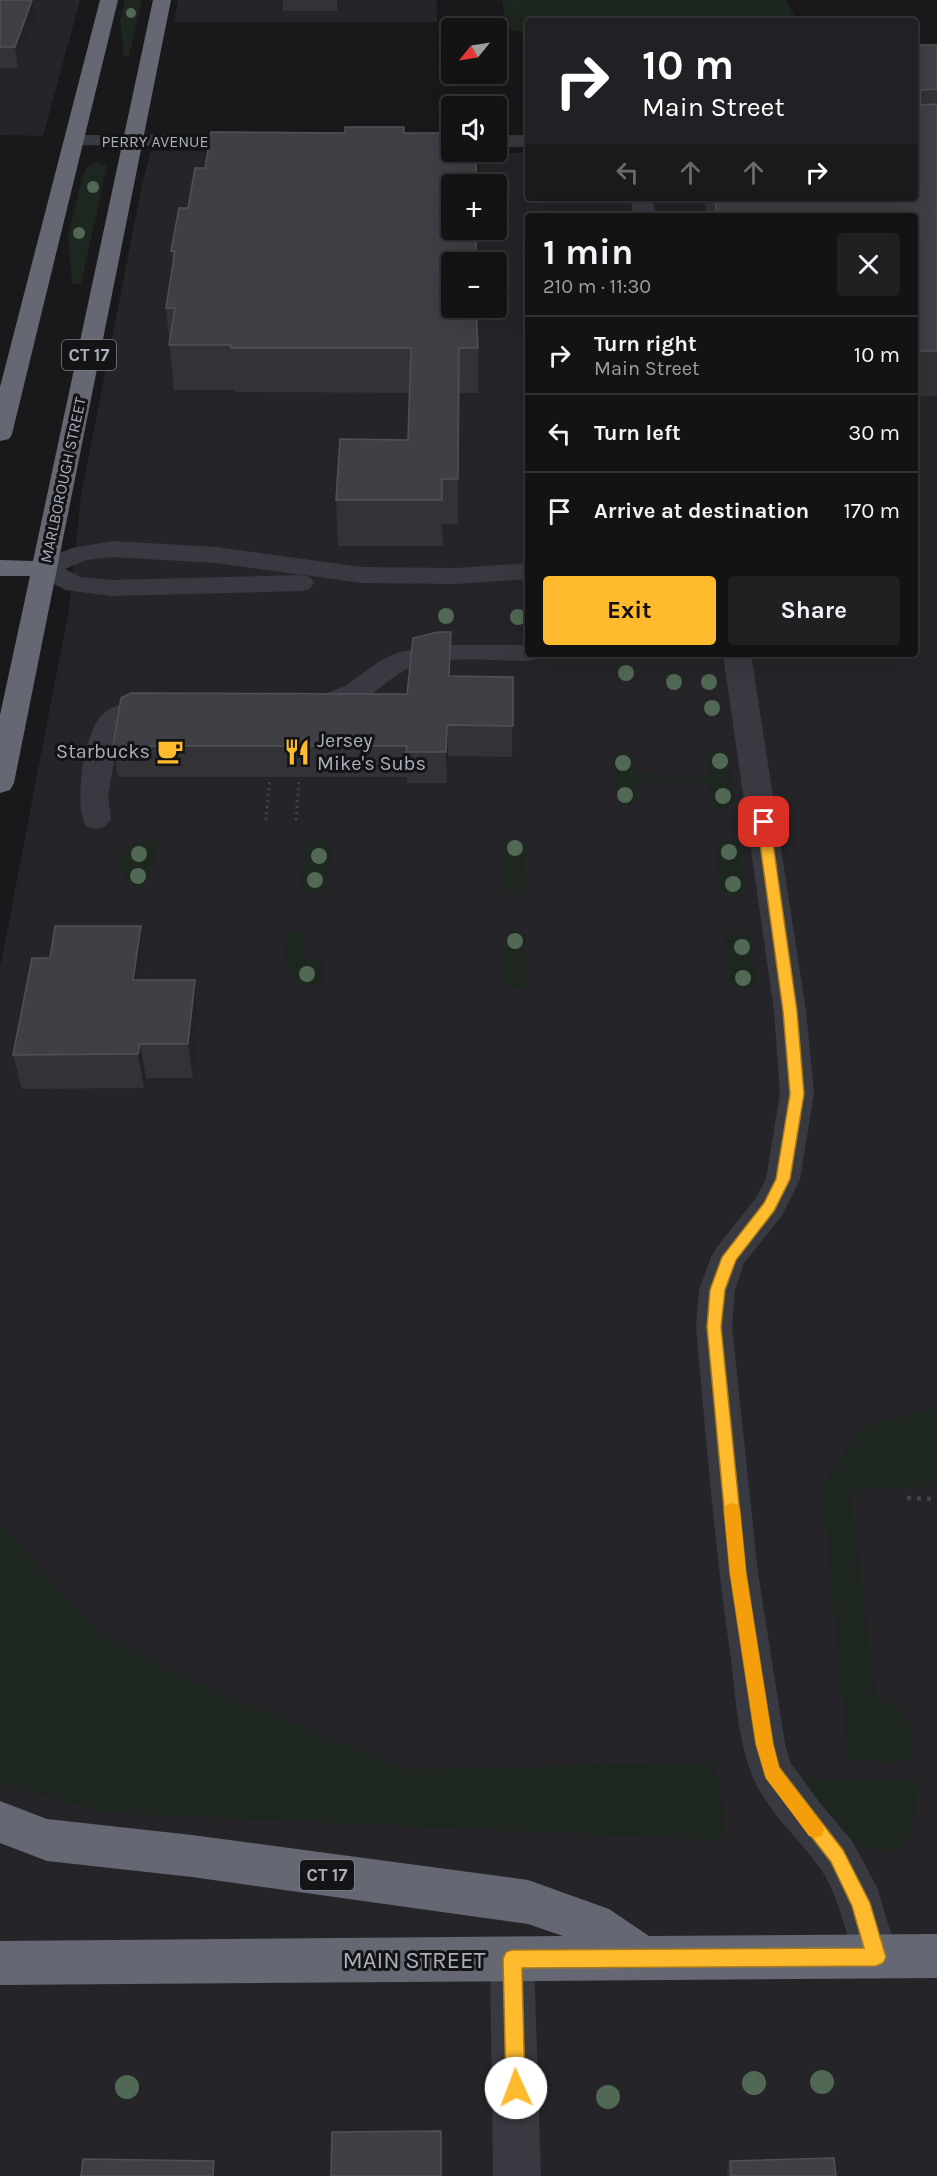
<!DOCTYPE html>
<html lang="en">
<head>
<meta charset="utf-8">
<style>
	:root { --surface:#131314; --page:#202022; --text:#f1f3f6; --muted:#9d9ea0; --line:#323234; --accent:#ffbb2d }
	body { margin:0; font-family:Karla,sans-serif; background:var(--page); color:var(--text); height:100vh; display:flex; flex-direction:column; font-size:22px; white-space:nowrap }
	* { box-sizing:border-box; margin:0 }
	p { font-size:20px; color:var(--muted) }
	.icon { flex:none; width:33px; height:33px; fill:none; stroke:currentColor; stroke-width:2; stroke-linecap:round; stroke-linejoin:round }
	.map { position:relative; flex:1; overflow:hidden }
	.side { position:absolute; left:525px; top:213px; width:393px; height:444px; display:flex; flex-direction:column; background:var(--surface); border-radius:6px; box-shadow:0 6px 24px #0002,0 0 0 2px var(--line) }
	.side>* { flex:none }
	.banner { position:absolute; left:525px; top:18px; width:393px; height:183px; border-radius:6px; box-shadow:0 6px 24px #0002,0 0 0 2px var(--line); background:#202124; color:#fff; overflow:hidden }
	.needle { width:39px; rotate:240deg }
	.fabs { position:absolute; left:441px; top:18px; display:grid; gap:12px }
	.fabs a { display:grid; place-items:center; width:66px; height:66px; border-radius:6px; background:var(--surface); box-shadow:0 6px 24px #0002,0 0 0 2px var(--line); font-size:30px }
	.pin { position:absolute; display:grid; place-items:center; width:51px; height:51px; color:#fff; margin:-26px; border-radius:12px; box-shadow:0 3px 9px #0006 }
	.me { position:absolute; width:66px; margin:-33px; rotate:358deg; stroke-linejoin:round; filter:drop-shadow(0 0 4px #0008) }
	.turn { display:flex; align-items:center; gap:21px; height:126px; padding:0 18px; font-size:27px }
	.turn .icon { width:78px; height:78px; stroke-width:2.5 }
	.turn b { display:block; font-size:42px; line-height:51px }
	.lanes { display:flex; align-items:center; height:57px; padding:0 18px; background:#0003; justify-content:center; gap:30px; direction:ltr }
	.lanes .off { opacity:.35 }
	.round { display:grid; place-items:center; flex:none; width:63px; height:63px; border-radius:6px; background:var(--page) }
	.headline { display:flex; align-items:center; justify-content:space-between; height:102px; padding:0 18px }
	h1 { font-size:36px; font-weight:700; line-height:45px }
	.cta { display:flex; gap:12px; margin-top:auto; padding:12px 18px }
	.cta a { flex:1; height:69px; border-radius:6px; background:var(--accent); color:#111; font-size:24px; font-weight:700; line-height:69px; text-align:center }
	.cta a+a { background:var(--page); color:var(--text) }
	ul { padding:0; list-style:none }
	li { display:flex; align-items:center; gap:18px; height:78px; padding:0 18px; border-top:2px solid var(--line) }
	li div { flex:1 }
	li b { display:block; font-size:22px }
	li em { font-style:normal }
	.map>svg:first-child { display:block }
	.built { fill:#252529; fill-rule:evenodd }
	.green { fill:#1e271f }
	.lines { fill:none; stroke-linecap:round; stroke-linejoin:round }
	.path-far1 { stroke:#3f4248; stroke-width:3; stroke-dasharray:2 4; stroke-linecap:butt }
	.path { stroke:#3f4248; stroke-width:4.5; stroke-dasharray:4 6; stroke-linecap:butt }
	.minor { fill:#393a41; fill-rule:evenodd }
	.highway { fill:#656872; fill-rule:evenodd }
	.tree { fill:#516854 }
	.wall { fill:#323237 }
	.shaded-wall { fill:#232326 }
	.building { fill:#3f4045; stroke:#505158; stroke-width:1.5 }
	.route { fill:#ffbb2d; stroke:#a67a1d; stroke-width:1.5 }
	.slow { fill:#f59e0b }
	.labels { text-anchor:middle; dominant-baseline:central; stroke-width:6; stroke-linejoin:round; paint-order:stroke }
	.far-street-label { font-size:16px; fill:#aaafbc; stroke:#141416 }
	.shield { fill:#141416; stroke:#7d808a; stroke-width:1.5 }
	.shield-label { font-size:18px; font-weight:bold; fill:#aaafbc }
	.poi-label { font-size:20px; fill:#aaafbc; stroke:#141416; text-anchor:start }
	.near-street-label { font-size:24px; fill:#aaafbc; stroke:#141416 }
</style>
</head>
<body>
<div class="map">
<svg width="937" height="2176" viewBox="0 0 937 2176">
	<rect width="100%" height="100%" fill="#19191b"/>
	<path class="built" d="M 0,0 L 80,0 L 43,136 L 0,135 Z
		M 178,0 L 437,0 L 437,22 L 174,22 Z
		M 151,151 L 528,153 L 528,198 L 915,198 L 937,152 L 937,2176 L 0,2176 L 0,968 L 69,609 L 81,495 L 144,176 ZM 452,184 L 496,184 L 496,230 L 452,230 ZM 528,216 L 915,216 L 915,654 L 528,654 ZM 452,262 L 496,262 L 496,308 L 452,308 Z"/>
	<path class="green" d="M 125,0 L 142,0 L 129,56 L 124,56 L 120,21 Z
		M 502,0 L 786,0 L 797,21 L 528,21 L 528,33 L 507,30 Z
		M 95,162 L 107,166 L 81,284 L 72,284 L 68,236 L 82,178 L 88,166 Z
		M 711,750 L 728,754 L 734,802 C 728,808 718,809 712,803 L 709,782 L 635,782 L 635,805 L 621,805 L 617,801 L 614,757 L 618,752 L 632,753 L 635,774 L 707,775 L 706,753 Z
		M 152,840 L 158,845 L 155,866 L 148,866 L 145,886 L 140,889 C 123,880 110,855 133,844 C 138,841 146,841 152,840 Z
		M 313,840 L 327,840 L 331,843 L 328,890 L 323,893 L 306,894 L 301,889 L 305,846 L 309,841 Z
		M 513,840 L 525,843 L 526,889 C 520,896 511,896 505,890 L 505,846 Z
		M 726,841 L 734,842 L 739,847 L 745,889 C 737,895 729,896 720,890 L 715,845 L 718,842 Z
		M 513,931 L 526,935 L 526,985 L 522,988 L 510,988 L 505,985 L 506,934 Z
		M 291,932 L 300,932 L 304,935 L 304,960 L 322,960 L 322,982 L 319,986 L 300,983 L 288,972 C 285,960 284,942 291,932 Z
		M 739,932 L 750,938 L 756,983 L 747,989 L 731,986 L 725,937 L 730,933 Z
		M 937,1408 L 937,1486 L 850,1490 L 876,1698 C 883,1701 892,1702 899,1707 C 912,1717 913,1743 911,1758 L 897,1763 L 849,1760 L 822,1487 L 861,1428 Z
		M 0,1521 L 8,1533 L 99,1632 L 167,1671 L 407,1770 L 708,1762 L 719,1779 L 725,1833 L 720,1840 L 111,1813 L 0,1784 Z
		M 799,1778 L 919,1779 L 914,1819 L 907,1843 C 859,1873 824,1810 799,1778 Z"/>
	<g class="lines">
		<path class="path-far1" d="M 266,820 L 270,779
			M 296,820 L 299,779"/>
		<path class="path" d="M 907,1498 L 937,1499"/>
		<path class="minor" d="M 75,135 L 255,135 L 262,137 L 265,141 L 262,145 L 255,147 L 68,145 L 65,141 L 68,137 Z
			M 496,135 L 528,135 L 528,147 L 496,147 Z
			M 631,198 L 653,198 L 655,216 L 633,216 Z
			M 113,541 L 215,547 L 362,567 L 456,568 L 528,563 L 528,579 L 456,584 L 362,583 L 215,563 L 113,557 L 86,560 L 65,569 L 81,577 L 111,580 L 301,575 L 310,577 L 314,583 L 310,589 L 301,591 L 111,596 L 66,590 L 35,575 L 31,569 L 35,563 L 72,548 Z
			M 436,645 L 528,645 L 528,654 L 541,654 L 538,659 L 528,661 C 497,661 445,656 416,665 C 397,671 383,687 366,698 C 350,707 317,721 300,716 L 296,710 L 300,704 L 345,686 L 380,661 L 399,652 Z
			M 723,654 L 751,654 L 806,1011 L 814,1093 L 800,1179 L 781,1217 L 744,1263 L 735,1290 L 732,1327 L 758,1573 L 785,1744 L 790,1762 L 820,1803 L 852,1841 L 877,1887 L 898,1957 L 892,1973 L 876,1979 L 860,1973 C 846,1939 842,1903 822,1871 C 800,1838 765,1811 751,1772 C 737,1734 735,1691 730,1652 C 714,1544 706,1435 696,1327 L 699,1290 L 711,1257 L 717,1247 L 756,1198 L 766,1179 L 780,1093 L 774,1011 Z
			M 160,700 L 170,703 L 174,709 L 170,715 C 152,720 129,715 119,733 L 108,796 L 111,819 L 106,826 L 96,829 L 86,826 C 73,805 84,732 102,715 C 117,700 141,702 160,700 Z
			M 512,1937 L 528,1943 L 534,1959 L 541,2176 L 493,2176 L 490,1959 L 496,1943 Z"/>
		<path class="highway" d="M 100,0 L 118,0 L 12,434 L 9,439 L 0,441 L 0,387 Z
			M 153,0 L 171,0 L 14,783 L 10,790 L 0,793 L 0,715 L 30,576 L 0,576 L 0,560 L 33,561 Z
			M 0,1801 L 47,1819 L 192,1835 L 528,1880 L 609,1909 L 649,1936 L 937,1934 L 937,1978 L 0,1985 L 0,1941 L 563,1936 L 528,1924 L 192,1877 L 47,1861 L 0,1843 Z"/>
	</g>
	<g class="tree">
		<circle cx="131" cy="13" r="5"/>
		<circle cx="93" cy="187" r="6"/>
		<circle cx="79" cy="233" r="6"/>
		<circle cx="446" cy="616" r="8"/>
		<circle cx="518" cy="617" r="8"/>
		<circle cx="626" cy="673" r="8"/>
		<circle cx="674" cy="682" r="8"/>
		<circle cx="709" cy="682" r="8"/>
		<circle cx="712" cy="708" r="8"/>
		<circle cx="720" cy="761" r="8"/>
		<circle cx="623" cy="763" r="8"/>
		<circle cx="625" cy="795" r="8"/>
		<circle cx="723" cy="796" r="8"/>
		<circle cx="515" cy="848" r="8"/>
		<circle cx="729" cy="852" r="8"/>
		<circle cx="139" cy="854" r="8"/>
		<circle cx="319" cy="856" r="8"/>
		<circle cx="138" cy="876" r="8"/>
		<circle cx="315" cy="880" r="8"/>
		<circle cx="733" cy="884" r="8"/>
		<circle cx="515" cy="941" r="8"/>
		<circle cx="742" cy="947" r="8"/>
		<circle cx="307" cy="974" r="8"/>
		<circle cx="743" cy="978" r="8"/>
		<circle cx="822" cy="2082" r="12"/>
		<circle cx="754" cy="2083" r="12"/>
		<circle cx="127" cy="2087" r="12"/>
		<circle cx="608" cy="2097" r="12"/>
	</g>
	<path class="wall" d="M 0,0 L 35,0 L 34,3 L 36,18 L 18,68 L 0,68 Z
		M 283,0 L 337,0 L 337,11 L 283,11 Z
		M 915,45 L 937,45 L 937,396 L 915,396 L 915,216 L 707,216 L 704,198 L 915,198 Z
		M 404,127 L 405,133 L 452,262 L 478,348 L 478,393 L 459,393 L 458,524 L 442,524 L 443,546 L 338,546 L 336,500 L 408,440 L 410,393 L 235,392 L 234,390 L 174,390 L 166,308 L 173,266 L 171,251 L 188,208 L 205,168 L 345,133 Z
		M 451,632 L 451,676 L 513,677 L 512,757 L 448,756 L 447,783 L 407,783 L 407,777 L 118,777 L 113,746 L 407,694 Z
		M 141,926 L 146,960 L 144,980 L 195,980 L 200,1014 L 193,1078 L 146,1078 L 144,1088 L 22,1089 L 13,1055 L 50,958 Z
		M 730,2161 L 836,2176 L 728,2176 L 727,2169 Z"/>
	<path class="shaded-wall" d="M 26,0 L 35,0 L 34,3 L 36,18 L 18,68 L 15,47 Z
		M 459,348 L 459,393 L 458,524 L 458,479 Z
		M 451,632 L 451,663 L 450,707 L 449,676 Z
		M 447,725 L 448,756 L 447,783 L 446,752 Z
		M 141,926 L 146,960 L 139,1014 L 133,980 Z
		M 195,980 L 200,1014 L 193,1078 L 188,1044 Z
		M 140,1044 L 146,1078 L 144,1088 L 138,1054 Z
		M 214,2161 L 219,2176 L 213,2176 Z"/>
	<path class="building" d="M 0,0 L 32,0 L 15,47 L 0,47 Z
		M 915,45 L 937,45 L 937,89 L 920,90 L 920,105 L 937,104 L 937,351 L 915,351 L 915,216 L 717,216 L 715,198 L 915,198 Z
		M 345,127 L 404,127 L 404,133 L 452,133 L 452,152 L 476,152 L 476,184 L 452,184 L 452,230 L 476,230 L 476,262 L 452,262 L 452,308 L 476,308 L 478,348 L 459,348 L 458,479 L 442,479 L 442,500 L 336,500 L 340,439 L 408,440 L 411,348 L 231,348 L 231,345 L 169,345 L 175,308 L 166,308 L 175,251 L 171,251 L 179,208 L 188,208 L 195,168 L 205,168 L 211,132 L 345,133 Z
		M 438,632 L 451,632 L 449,676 L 513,677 L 513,726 L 447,725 L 446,752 L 406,752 L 407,746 L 113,746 L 121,698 L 131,693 L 407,694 L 413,638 Z
		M 55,926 L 141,926 L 133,980 L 195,980 L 188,1044 L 140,1044 L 138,1054 L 13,1055 L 32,958 L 50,958 Z
		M 441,2131 L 441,2176 L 331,2176 L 332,2132 Z
		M 834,2158 L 836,2176 L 731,2176 L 730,2161 Z
		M 83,2159 L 214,2161 L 213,2176 L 81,2176 Z"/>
	<path class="route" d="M 764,818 L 770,822 L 797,1011 L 804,1094 L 790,1179 L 774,1211 L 736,1260 L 725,1290 L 721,1327 L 746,1573 L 773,1744 L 779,1767 L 843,1850 L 870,1903 L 886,1957 L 883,1963 L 876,1966 L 522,1968 L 525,2088 L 522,2095 L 516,2098 L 509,2095 L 506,2088 L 503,1959 L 506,1952 L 512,1950 L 864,1948 L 852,1906 L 831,1862 L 766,1778 L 756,1744 L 730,1573 L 707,1327 L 710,1290 L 722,1257 L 764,1203 L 776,1179 L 790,1094 L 783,1011 L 757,822 Z"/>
	<path class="slow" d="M 732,1503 L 738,1505 L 740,1510 L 746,1573 L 773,1744 L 779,1768 L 822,1824 L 824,1830 L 822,1836 L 815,1838 L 809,1836 L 766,1778 L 756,1744 L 730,1573 L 724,1510 L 726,1505 Z"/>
	<defs>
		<g id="cafe-bare" transform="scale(2.07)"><path d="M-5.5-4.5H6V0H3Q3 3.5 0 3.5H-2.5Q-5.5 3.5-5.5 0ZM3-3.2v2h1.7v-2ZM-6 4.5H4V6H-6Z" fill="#ffbb2d" stroke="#141416" stroke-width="2.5" paint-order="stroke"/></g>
		<g id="restaurant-bare" transform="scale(2.07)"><path d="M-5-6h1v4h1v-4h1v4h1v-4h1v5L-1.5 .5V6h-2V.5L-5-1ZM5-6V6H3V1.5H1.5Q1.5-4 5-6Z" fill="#ffbb2d" stroke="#141416" stroke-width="2.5" paint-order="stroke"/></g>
	</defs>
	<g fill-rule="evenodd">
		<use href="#cafe-bare" x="170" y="751"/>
		<use href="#restaurant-bare" x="297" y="752"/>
	</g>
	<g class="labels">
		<g class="far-street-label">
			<text x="155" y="141">PERRY AVENUE</text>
			<text transform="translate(63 480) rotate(-78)">MARLBOROUGH STREET</text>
		</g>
		<g class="shield">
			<rect x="62" y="340" width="54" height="30" rx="4.5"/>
			<rect x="300" y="1860" width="54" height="30" rx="4.5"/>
		</g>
		<g class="shield-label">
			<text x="89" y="355">CT 17</text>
			<text x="327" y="1875">CT 17</text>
		</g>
		<g class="poi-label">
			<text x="317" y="740">Jersey<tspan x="317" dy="23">Mike's Subs</tspan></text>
			<text x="150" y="751" text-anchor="end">Starbucks</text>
		</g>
		<g class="near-street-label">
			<text x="414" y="1960">MAIN STREET</text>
		</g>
	</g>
</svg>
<div class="fabs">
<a><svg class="needle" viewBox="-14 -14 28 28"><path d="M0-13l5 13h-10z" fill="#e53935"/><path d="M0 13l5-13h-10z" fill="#9d9ea0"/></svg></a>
<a><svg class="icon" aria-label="sound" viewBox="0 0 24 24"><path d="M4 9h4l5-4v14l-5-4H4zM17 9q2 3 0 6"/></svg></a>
<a>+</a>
<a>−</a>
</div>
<div class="pin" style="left:764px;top:822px;background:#d93025"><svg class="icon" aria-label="arrive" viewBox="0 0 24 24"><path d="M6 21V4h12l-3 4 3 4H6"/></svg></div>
<svg class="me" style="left:516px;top:2088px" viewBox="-20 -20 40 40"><circle r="19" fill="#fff"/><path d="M0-13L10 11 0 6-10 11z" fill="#ffbb2d"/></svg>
<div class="banner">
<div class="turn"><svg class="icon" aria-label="right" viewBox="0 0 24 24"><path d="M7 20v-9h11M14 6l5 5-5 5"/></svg><div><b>10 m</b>Main Street</div></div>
<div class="lanes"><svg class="icon off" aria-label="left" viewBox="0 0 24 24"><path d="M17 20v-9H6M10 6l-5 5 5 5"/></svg><svg class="icon off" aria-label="ahead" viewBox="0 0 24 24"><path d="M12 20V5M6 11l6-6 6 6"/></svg><svg class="icon off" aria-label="ahead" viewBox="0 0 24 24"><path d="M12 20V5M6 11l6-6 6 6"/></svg><svg class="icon" aria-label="right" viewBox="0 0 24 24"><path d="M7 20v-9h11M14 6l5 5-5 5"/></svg></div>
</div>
<section class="side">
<div class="headline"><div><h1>1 min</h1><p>210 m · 11:30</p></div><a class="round"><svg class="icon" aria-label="close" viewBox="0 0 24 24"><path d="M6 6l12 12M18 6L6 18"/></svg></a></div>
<ul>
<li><svg class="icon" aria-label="right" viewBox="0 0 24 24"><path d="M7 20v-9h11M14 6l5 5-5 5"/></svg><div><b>Turn right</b><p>Main Street</p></div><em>10 m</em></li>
<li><svg class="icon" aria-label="left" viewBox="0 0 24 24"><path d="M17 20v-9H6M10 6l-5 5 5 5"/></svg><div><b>Turn left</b></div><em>30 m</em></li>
<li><svg class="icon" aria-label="arrive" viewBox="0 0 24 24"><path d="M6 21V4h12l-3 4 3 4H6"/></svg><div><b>Arrive at destination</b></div><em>170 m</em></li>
</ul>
<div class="cta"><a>Exit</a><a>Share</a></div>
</section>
</div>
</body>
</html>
